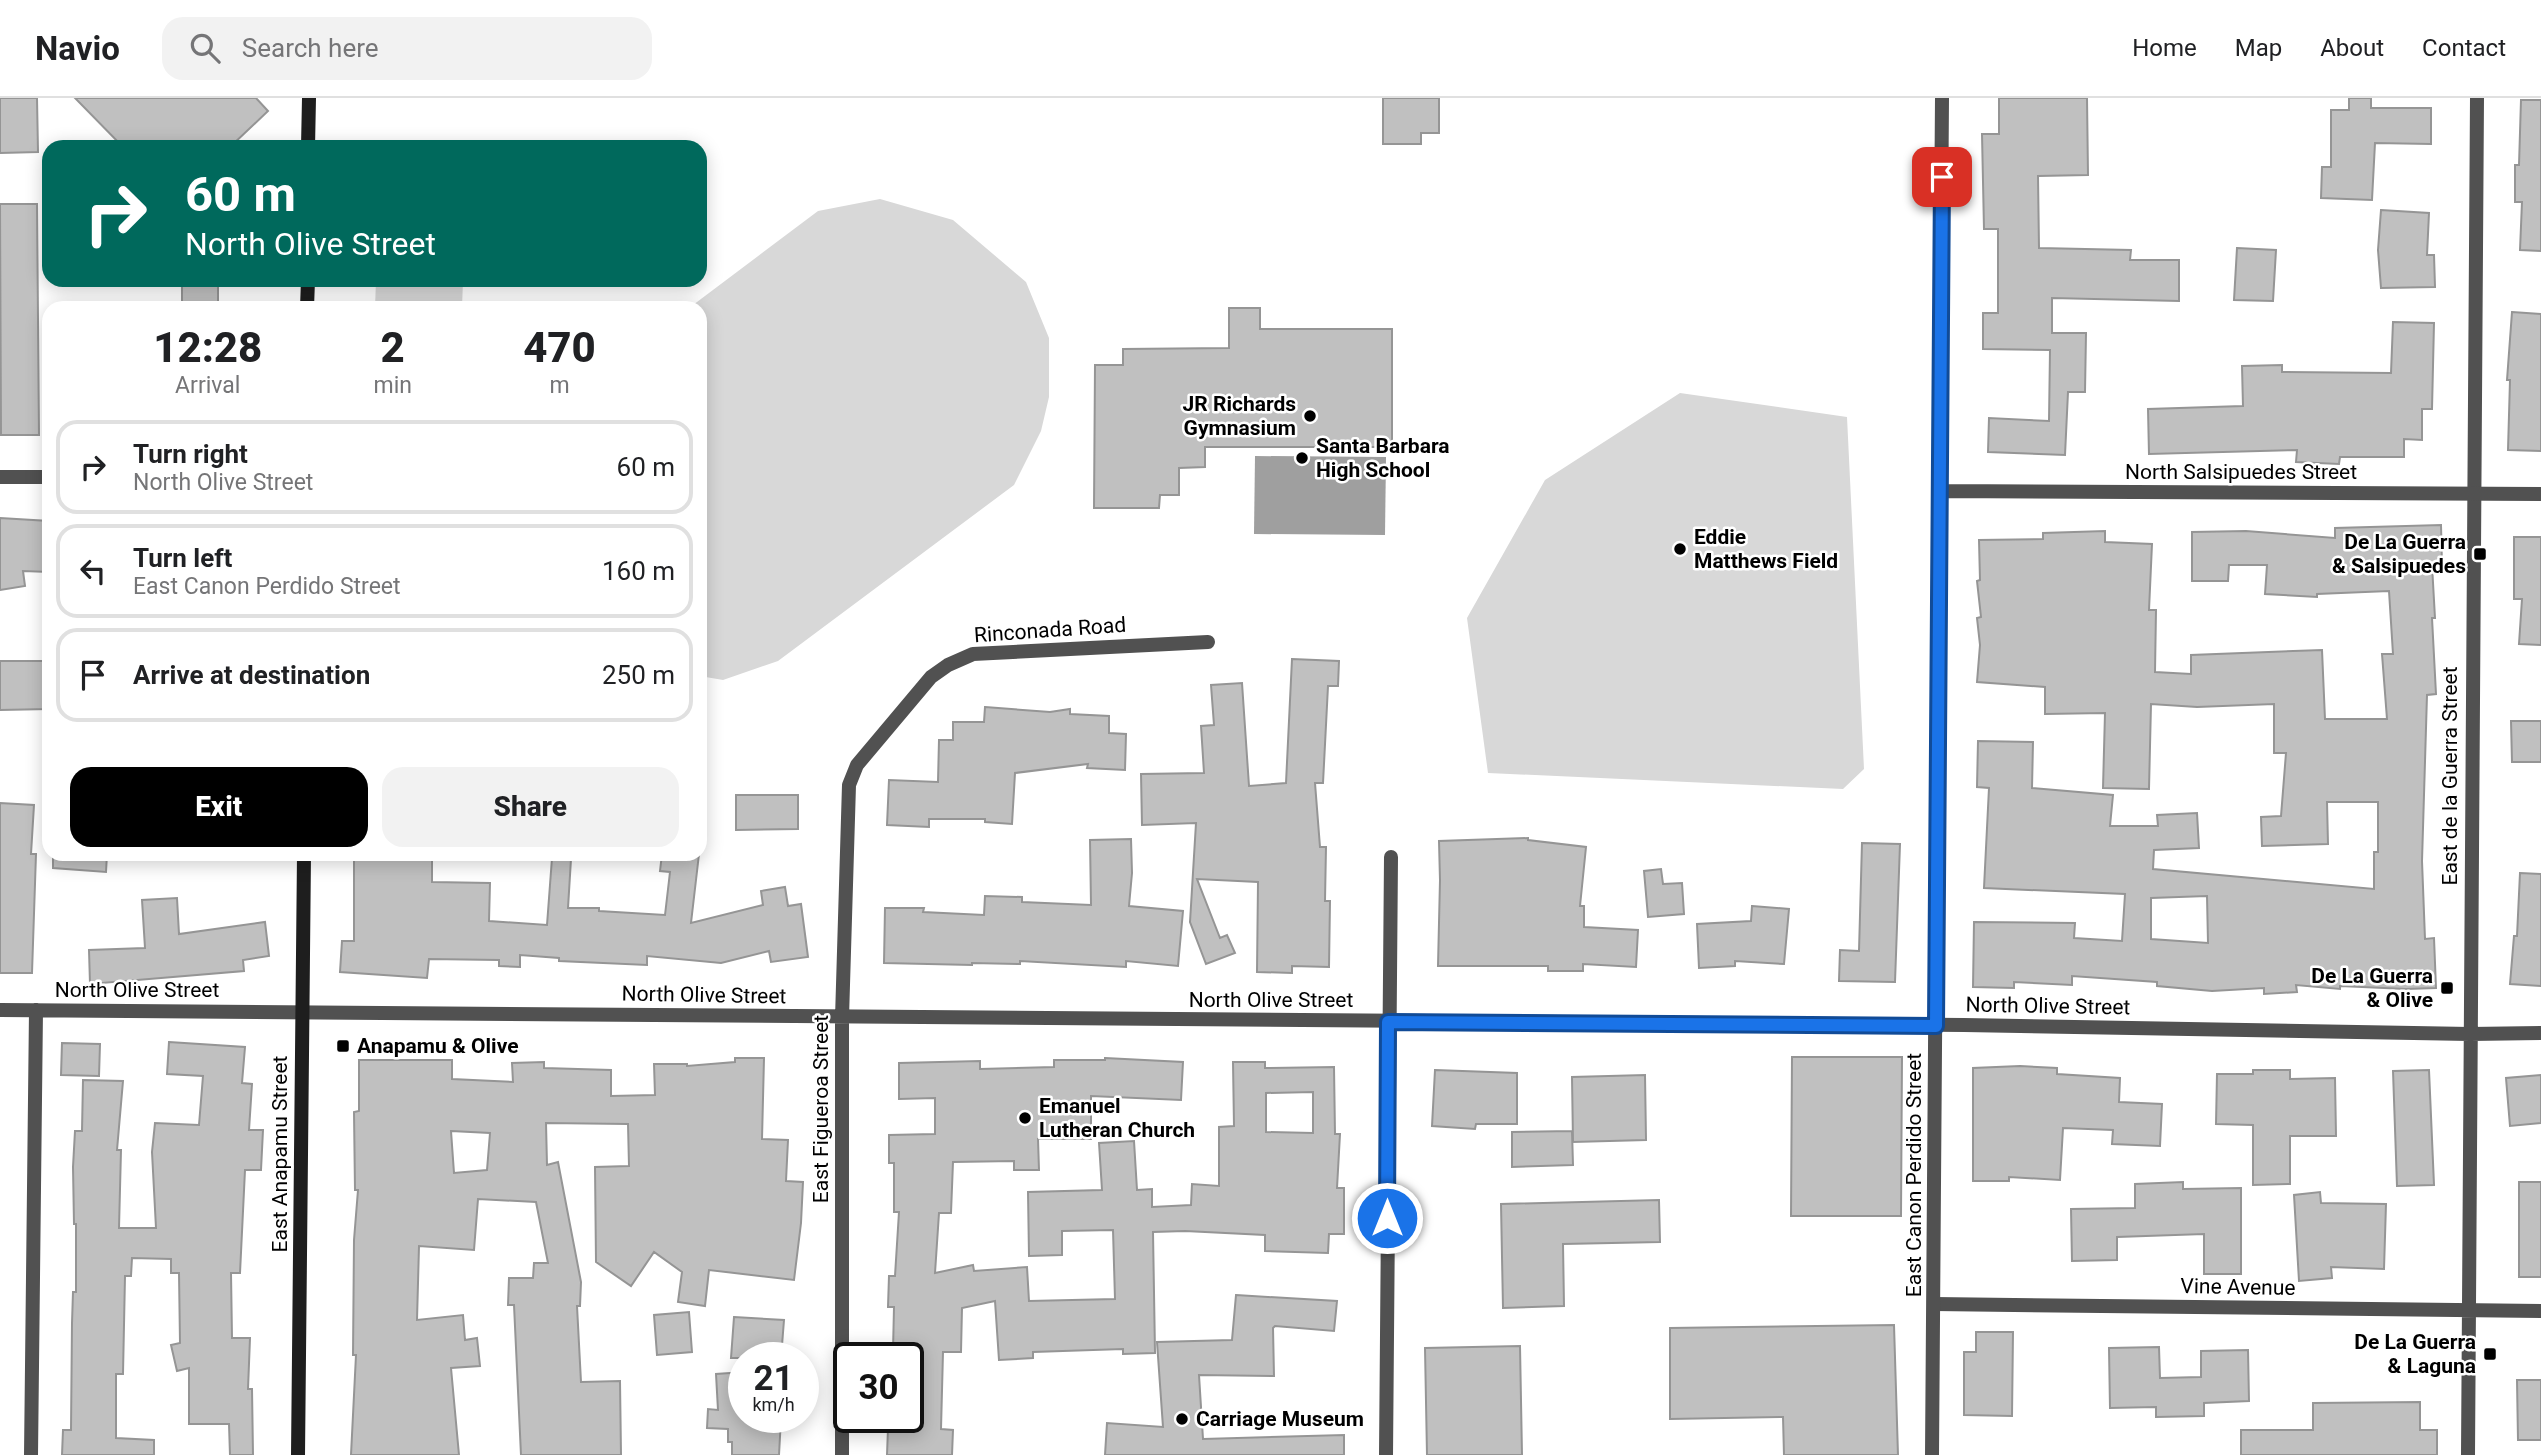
<!DOCTYPE html>
<html lang="en">
<head>
<meta charset="utf-8">
<style>
	:root { --surface:#fff; --page:#f2f2f2; --text:#202124; --muted:#757577; --line:#e0e0e0; --accent:#000 }
	body { margin:0; font-family:Roboto,sans-serif; background:var(--page); color:var(--text); height:100vh; display:flex; flex-direction:column; font-size:26px; white-space:nowrap }
	* { box-sizing:border-box; margin:0 }
	p { font-size:23px; color:var(--muted) }
	.icon { flex:none; width:38px; height:38px; fill:none; stroke:currentColor; stroke-width:2; stroke-linecap:round; stroke-linejoin:round }
	.map { position:relative; flex:1; overflow:hidden }
	.panel { position:absolute; left:42px; top:203px; width:665px; height:560px; display:flex; flex-direction:column; background:var(--surface); border-radius:21px; box-shadow:0 4px 18px #0003 }
	.panel>* { flex:none }
	.hud { position:absolute; left:42px; top:42px; width:665px; height:147px; border-radius:21px; box-shadow:0 4px 18px #0003; background:#00695c; color:#fff; overflow:hidden }
	.speed { position:absolute; left:728px; top:1244px; display:flex; gap:14px; font-size:35px; font-weight:700; text-align:center }
	.speed>* { display:grid; place-content:center; width:91px; height:91px; border-radius:50%; background:var(--surface); box-shadow:0 4px 18px #0003; line-height:1 }
	.speed small { font-size:18px; font-weight:400 }
	.speed .limit { border:4px solid #111; border-radius:10px; background:#fff; color:#111 }
	.pin { position:absolute; display:grid; place-items:center; width:60px; height:60px; color:#fff; margin:-30px; border-radius:14px; box-shadow:0 4px 10px #0006 }
	.me { position:absolute; width:77px; margin:-38px; rotate:0deg; stroke-linejoin:round; filter:drop-shadow(0 0 5px #0008) }
	.turn { display:flex; align-items:center; gap:24px; height:147px; padding:0 28px; font-size:32px }
	.turn .icon { width:91px; height:91px; stroke-width:2.5 }
	.turn b { display:block; font-size:49px; line-height:60px }
	.eta { display:flex; justify-content:space-evenly; align-items:center; height:119px; text-align:center }
	.eta b { font-size:42px; font-weight:800; line-height:49px }
	.cta { display:flex; gap:14px; margin-top:auto; padding:14px 28px }
	.cta a { flex:1; height:80px; border-radius:21px; background:var(--accent); color:#fff; font-size:28px; font-weight:800; line-height:80px; text-align:center }
	.cta a+a { background:var(--page); color:var(--text) }
	ul { padding:0; list-style:none }
	li { display:flex; align-items:center; gap:21px; height:94px; margin:0 14px 10px; padding:0 14px; border:4px solid var(--line); border-radius:21px }
	li div { flex:1 }
	li b { display:block; font-size:26px }
	li em { font-style:normal }
	header { display:flex; align-items:center; gap:42px; box-sizing:border-box; height:98px; padding:0 35px; background:var(--surface); border-bottom:2px solid var(--line) }
	header strong { font-size:33px }
	nav { display:flex; gap:38px; margin-inline-start:auto; font-size:24px }
	.search { width:490px; height:63px; background:var(--page); display:flex; align-items:center; gap:18px; box-sizing:border-box; padding:0 24px; border-radius:21px; color:var(--muted); font-size:26px }
	.map>svg:first-child { display:block }
	.green { fill:#d8d8d8 }
	.water { fill:#9f9f9f }
	.building { fill:#c0c0c0; stroke:#959595; stroke-width:2; fill-rule:evenodd }
	.lines { fill:none; stroke-linecap:round; stroke-linejoin:round }
	.minor { stroke:#515151; stroke-width:14 }
	.tertiary { stroke:#515151; stroke-width:14 }
	.secondary { stroke:#1e1e1e; stroke-width:14 }
	.route-casing { stroke:#114b97; stroke-width:18 }
	.route { stroke:#1a73e8; stroke-width:12 }
	.poi-dot { fill:#000; stroke:#fff; stroke-width:2.5 }
	.labels { text-anchor:middle; dominant-baseline:central; stroke-width:5; stroke-linejoin:round; paint-order:stroke }
	.poi-label { font-size:21px; font-weight:bold; fill:#000; stroke:#fff; text-anchor:start }
	.street-label { font-size:21px; fill:#000; stroke:#fff }
</style>
</head>
<body>
<header>
<strong>Navio</strong>
<div class="search"><svg class="icon" aria-label="search" viewBox="0 0 24 24"><circle cx="10" cy="10" r="6"/><path d="M15 15l6 6"/></svg>Search here</div>
<nav><a>Home</a><a>Map</a><a>About</a><a>Contact</a></nav>
</header>
<div class="map">
<svg width="2541" height="1357" viewBox="0 0 2541 1357">
	<rect width="100%" height="100%" fill="#fff"/>
	<path class="green" d="M 880,101 L 953,122 L 1026,184 L 1049,240 L 1049,299 L 1041,333 L 1014,387 L 778,563 L 723,582 L 700,578 L 700,210 L 689,210 L 818,113 Z
		M 376,182 L 463,182 L 462,210 L 375,210 Z
		M 1680,295 L 1847,319 L 1864,671 L 1843,691 L 1488,675 L 1467,520 L 1545,382 Z"/>
	<path class="water" d="M 1255,358 L 1386,359 L 1385,437 L 1254,436 Z"/>
	<path class="building" d="M 0,0 L 37,0 L 38,54 L 0,55 Z
		M 75,0 L 256,0 L 268,13 L 230,49 L 123,49 Z
		M 1383,0 L 1439,0 L 1439,35 L 1421,35 L 1421,46 L 1383,46 Z
		M 1999,0 L 2087,0 L 2088,77 L 2038,78 L 2039,150 L 2131,152 L 2130,162 L 2179,162 L 2179,203 L 2052,200 L 2052,235 L 2086,235 L 2085,294 L 2068,294 L 2065,357 L 1988,354 L 1989,320 L 2049,323 L 2050,252 L 1983,251 L 1983,215 L 1998,215 L 1998,131 L 1984,131 L 1982,36 L 1999,36 Z
		M 2349,0 L 2371,0 L 2371,10 L 2431,10 L 2431,46 L 2375,45 L 2372,102 L 2321,100 L 2322,69 L 2331,69 L 2331,12 L 2349,12 Z
		M 2521,2 L 2541,2 L 2541,153 L 2520,152 L 2522,104 L 2515,104 L 2515,67 L 2519,67 Z
		M 0,106 L 37,106 L 39,337 L 1,337 Z
		M 2381,112 L 2429,115 L 2427,157 L 2434,157 L 2435,189 L 2381,190 L 2378,152 Z
		M 2237,150 L 2276,152 L 2273,203 L 2234,202 Z
		M 182,182 L 218,182 L 218,210 L 182,210 Z
		M 1229,210 L 1260,210 L 1260,231 L 1392,231 L 1392,349 L 1205,349 L 1205,369 L 1179,370 L 1179,397 L 1160,397 L 1159,410 L 1094,410 L 1095,267 L 1123,267 L 1123,251 L 1229,250 Z
		M 2512,214 L 2541,216 L 2541,353 L 2508,352 L 2510,282 L 2507,282 Z
		M 2393,224 L 2434,225 L 2432,311 L 2422,311 L 2422,342 L 2404,341 L 2404,359 L 2340,359 L 2339,366 L 2296,364 L 2297,352 L 2149,356 L 2148,311 L 2243,308 L 2242,268 L 2282,267 L 2282,274 L 2391,275 Z
		M 0,420 L 49,423 L 49,474 L 23,473 L 25,488 L 0,492 Z
		M 2441,427 L 2442,467 L 2432,467 L 2435,520 L 2432,520 L 2436,596 L 2427,597 L 2422,763 L 2425,841 L 2434,840 L 2436,890 L 2406,891 L 2340,888 L 2340,891 L 2296,887 L 2297,894 L 2264,896 L 2264,890 L 2212,893 L 2157,888 L 2157,884 L 2072,878 L 2072,887 L 2014,884 L 2014,890 L 1973,889 L 1974,824 L 2075,825 L 2074,840 L 2122,843 L 2125,796 L 1984,790 L 1989,690 L 1977,689 L 1978,643 L 2033,644 L 2032,690 L 2113,697 L 2110,728 L 2158,728 L 2157,717 L 2197,715 L 2199,750 L 2154,752 L 2153,771 L 2374,791 L 2374,754 L 2378,754 L 2378,704 L 2327,704 L 2328,746 L 2262,748 L 2261,719 L 2281,718 L 2286,655 L 2274,655 L 2274,606 L 2197,609 L 2151,606 L 2149,691 L 2103,690 L 2105,615 L 2045,616 L 2045,589 L 1977,584 L 1980,547 L 1977,520 L 1981,519 L 1977,483 L 1980,482 L 1979,442 L 2043,441 L 2043,435 L 2105,433 L 2105,444 L 2152,446 L 2149,512 L 2156,512 L 2155,574 L 2191,576 L 2191,557 L 2322,552 L 2325,621 L 2387,621 L 2382,556 L 2393,556 L 2389,493 L 2317,496 L 2317,499 L 2265,496 L 2267,467 L 2229,467 L 2228,483 L 2192,483 L 2192,434 L 2246,433 L 2335,440 L 2335,430 ZM 2207,798 L 2208,845 L 2151,841 L 2151,800 Z
		M 2514,439 L 2541,439 L 2541,547 L 2519,546 L 2522,501 L 2514,501 Z
		M 1292,561 L 1339,563 L 1338,588 L 1328,588 L 1323,685 L 1315,685 L 1320,749 L 1326,749 L 1325,803 L 1330,803 L 1329,869 L 1292,868 L 1292,875 L 1257,874 L 1258,784 L 1197,781 L 1220,840 L 1227,837 L 1235,855 L 1206,866 L 1190,824 L 1196,725 L 1142,727 L 1141,676 L 1204,675 L 1201,628 L 1214,627 L 1211,587 L 1242,585 L 1249,688 L 1286,685 Z
		M 0,563 L 49,563 L 49,611 L 0,612 Z
		M 985,609 L 1050,614 L 1070,611 L 1070,616 L 1109,618 L 1109,635 L 1126,636 L 1125,672 L 1087,670 L 1088,666 L 1015,675 L 1012,726 L 985,724 L 985,721 L 929,721 L 929,729 L 887,727 L 889,682 L 938,684 L 939,642 L 953,642 L 953,624 L 984,624 Z
		M 2511,623 L 2541,623 L 2541,664 L 2512,664 Z
		M 736,697 L 798,697 L 798,731 L 736,732 Z
		M 0,705 L 34,707 L 31,756 L 36,756 L 32,875 L 0,875 Z
		M 1528,740 L 1528,742 L 1586,749 L 1580,808 L 1584,808 L 1584,829 L 1638,832 L 1636,869 L 1583,866 L 1583,873 L 1548,873 L 1548,868 L 1438,868 L 1440,782 L 1439,743 Z
		M 1131,741 L 1132,775 L 1129,808 L 1183,813 L 1178,868 L 1126,863 L 1126,869 L 1020,863 L 1020,866 L 972,865 L 972,867 L 884,865 L 885,810 L 924,810 L 923,814 L 984,817 L 985,798 L 1022,799 L 1022,804 L 1091,807 L 1090,742 Z
		M 1862,745 L 1900,746 L 1895,884 L 1839,883 L 1840,852 L 1859,853 Z
		M 53,756 L 107,756 L 106,774 L 53,770 Z
		M 354,756 L 432,756 L 432,784 L 490,785 L 489,823 L 547,827 L 552,760 L 571,761 L 568,810 L 599,810 L 599,813 L 665,817 L 670,774 L 660,773 L 662,756 L 699,756 L 691,825 L 763,807 L 761,793 L 785,789 L 788,808 L 801,806 L 808,859 L 771,864 L 769,853 L 721,865 L 647,858 L 647,867 L 559,863 L 559,860 L 520,857 L 520,869 L 499,868 L 499,862 L 429,861 L 427,880 L 340,874 L 342,843 L 354,843 Z
		M 1661,771 L 1663,786 L 1682,785 L 1684,816 L 1648,819 L 1644,773 Z
		M 2520,775 L 2541,776 L 2541,888 L 2510,886 L 2514,838 L 2517,838 Z
		M 177,800 L 179,836 L 265,824 L 269,858 L 243,862 L 244,873 L 90,886 L 89,852 L 145,850 L 142,802 Z
		M 1752,808 L 1789,811 L 1784,866 L 1735,863 L 1735,868 L 1699,870 L 1697,826 L 1751,823 Z
		M 169,944 L 245,949 L 242,985 L 252,986 L 249,1032 L 263,1032 L 261,1072 L 245,1072 L 240,1175 L 231,1175 L 232,1240 L 250,1240 L 248,1291 L 252,1291 L 253,1357 L 230,1357 L 229,1326 L 189,1326 L 189,1270 L 177,1273 L 171,1247 L 180,1245 L 179,1175 L 171,1175 L 171,1161 L 132,1160 L 131,1178 L 125,1178 L 123,1276 L 116,1276 L 116,1340 L 154,1342 L 154,1357 L 62,1357 L 63,1332 L 71,1332 L 72,1225 L 73,1194 L 76,1194 L 76,1126 L 74,1126 L 73,1069 L 75,1033 L 82,1033 L 83,982 L 123,983 L 117,1052 L 121,1052 L 119,1130 L 156,1130 L 152,1054 L 155,1025 L 199,1027 L 203,978 L 167,976 Z
		M 62,945 L 100,946 L 99,978 L 61,977 Z
		M 1792,959 L 1902,959 L 1901,1118 L 1791,1118 Z
		M 735,960 L 764,960 L 762,1041 L 788,1042 L 786,1083 L 803,1084 L 801,1125 L 794,1182 L 709,1172 L 705,1208 L 678,1204 L 682,1174 L 654,1154 L 631,1188 L 596,1164 L 595,1069 L 629,1068 L 628,1026 L 546,1025 L 547,1067 L 558,1064 L 581,1184 L 580,1208 L 577,1208 L 581,1284 L 620,1283 L 621,1357 L 521,1357 L 514,1207 L 508,1207 L 509,1180 L 533,1180 L 534,1165 L 548,1165 L 536,1104 L 478,1101 L 474,1152 L 419,1148 L 417,1222 L 463,1217 L 465,1242 L 477,1240 L 480,1268 L 451,1270 L 459,1357 L 351,1357 L 356,1257 L 353,1257 L 354,1142 L 358,1092 L 355,1092 L 354,1014 L 359,1013 L 359,962 L 452,962 L 452,981 L 513,984 L 512,965 L 544,964 L 544,970 L 611,972 L 611,998 L 655,997 L 654,966 L 687,966 L 687,968 L 735,964 ZM 451,1033 L 490,1035 L 487,1072 L 454,1075 Z
		M 1105,960 L 1183,964 L 1181,1002 L 1091,998 L 1091,1041 L 1038,1041 L 1039,1072 L 1014,1072 L 1014,1063 L 953,1064 L 951,1115 L 939,1115 L 935,1175 L 973,1167 L 974,1173 L 1027,1169 L 1029,1203 L 1115,1201 L 1113,1132 L 1062,1133 L 1062,1157 L 1029,1158 L 1028,1094 L 1102,1092 L 1099,1045 L 1134,1043 L 1137,1092 L 1152,1091 L 1152,1109 L 1191,1107 L 1192,1086 L 1219,1088 L 1219,1029 L 1234,1028 L 1233,964 L 1265,964 L 1265,970 L 1334,969 L 1335,1036 L 1340,1036 L 1337,1090 L 1344,1090 L 1344,1136 L 1329,1136 L 1328,1155 L 1265,1153 L 1265,1137 L 1185,1133 L 1153,1134 L 1155,1255 L 1123,1256 L 1123,1251 L 1033,1254 L 1033,1260 L 999,1262 L 995,1203 L 962,1210 L 961,1254 L 943,1254 L 941,1331 L 953,1332 L 952,1357 L 887,1357 L 888,1330 L 908,1330 L 908,1253 L 893,1253 L 894,1209 L 888,1209 L 889,1178 L 895,1178 L 899,1114 L 894,1114 L 894,1065 L 889,1065 L 889,1037 L 935,1036 L 935,1000 L 899,1001 L 899,965 L 980,963 L 980,971 L 1054,969 L 1054,962 L 1105,962 ZM 1313,994 L 1313,1035 L 1266,1034 L 1266,995 Z
		M 2020,968 L 2057,970 L 2057,976 L 2120,980 L 2119,1004 L 2162,1006 L 2160,1048 L 2112,1046 L 2113,1032 L 2063,1030 L 2060,1082 L 2009,1079 L 2009,1083 L 1973,1083 L 1973,970 Z
		M 1435,972 L 1517,975 L 1517,1026 L 1476,1026 L 1475,1031 L 1432,1028 Z
		M 2253,972 L 2290,972 L 2290,981 L 2335,980 L 2336,1038 L 2290,1038 L 2290,1086 L 2253,1087 L 2253,1027 L 2216,1026 L 2217,976 L 2253,976 Z
		M 2429,972 L 2434,1087 L 2397,1088 L 2393,973 Z
		M 1645,977 L 1646,1042 L 1573,1044 L 1572,979 Z
		M 2541,977 L 2541,1025 L 2510,1028 L 2506,980 Z
		M 1572,1033 L 1573,1067 L 1512,1069 L 1512,1034 Z
		M 2183,1084 L 2183,1091 L 2241,1090 L 2241,1176 L 2204,1176 L 2204,1136 L 2117,1139 L 2117,1162 L 2072,1163 L 2071,1111 L 2135,1110 L 2135,1086 Z
		M 2519,1084 L 2541,1084 L 2541,1179 L 2519,1179 Z
		M 2320,1094 L 2321,1105 L 2386,1106 L 2384,1171 L 2331,1169 L 2332,1180 L 2299,1183 L 2294,1097 Z
		M 1659,1102 L 1660,1144 L 1563,1146 L 1564,1208 L 1503,1210 L 1501,1106 Z
		M 1236,1197 L 1337,1203 L 1334,1233 L 1275,1228 L 1273,1230 L 1274,1278 L 1199,1277 L 1203,1341 L 1344,1337 L 1344,1357 L 1105,1357 L 1107,1325 L 1163,1329 L 1157,1244 L 1232,1242 Z
		M 689,1214 L 692,1254 L 657,1257 L 654,1217 Z
		M 734,1219 L 784,1222 L 781,1260 L 731,1260 Z
		M 1894,1227 L 1898,1357 L 1784,1357 L 1783,1319 L 1670,1321 L 1670,1230 Z
		M 1976,1234 L 2013,1234 L 2012,1318 L 1964,1317 L 1964,1254 L 1976,1254 Z
		M 1520,1248 L 1522,1357 L 1427,1357 L 1425,1250 Z
		M 2159,1249 L 2160,1280 L 2201,1279 L 2201,1253 L 2248,1252 L 2249,1303 L 2204,1305 L 2204,1318 L 2156,1319 L 2156,1309 L 2110,1310 L 2109,1250 Z
		M 744,1274 L 744,1320 L 781,1320 L 779,1357 L 732,1357 L 732,1344 L 728,1344 L 728,1331 L 707,1330 L 708,1311 L 718,1312 L 716,1276 Z
		M 2517,1282 L 2541,1282 L 2541,1342 L 2518,1342 Z
		M 2420,1304 L 2420,1332 L 2437,1332 L 2437,1357 L 2241,1357 L 2241,1332 L 2313,1332 L 2313,1305 Z"/>
	<g class="lines">
		<path class="minor" d="M 0,379 L 49,379
			M 0,912 L 1964,927 L 2470,936 L 2541,935
			M 1934,1206 L 2541,1213
			M 31,1357 L 36,912
			M 842,1357 L 842,920 L 849,687 L 857,667 L 931,579 L 948,567 L 973,556 L 1208,544
			M 1386,1357 L 1391,759
			M 2468,1357 L 2477,0"/>
		<path class="tertiary" d="M 1940,393 L 2541,396
			M 1932,1357 L 1942,0"/>
		<path class="secondary" d="M 308,49 L 309,0
			M 307,210 L 308,182
			M 298,1357 L 304,756"/>
	</g>
	<g class="lines">
		<g class="route-casing">
			<path id="route" d="M 1387,1120 L 1388,924 L 1936,928 L 1942,79"/>
		</g>
		<use href="#route" class="route"/>
	</g>
	<g class="poi-dot">
		<circle cx="1310" cy="318" r="7"/>
		<circle cx="1302" cy="360" r="7"/>
		<circle cx="1680" cy="451" r="7"/>
		<rect x="2473" y="449" width="14" height="14" rx="3.5"/>
		<rect x="2440" y="883" width="14" height="14" rx="3.5"/>
		<rect x="336" y="941" width="14" height="14" rx="3.5"/>
		<circle cx="1025" cy="1020" r="7"/>
		<rect x="2483" y="1249" width="14" height="14" rx="3.5"/>
		<circle cx="1182" cy="1321" r="7"/>
	</g>
	<g class="labels">
		<g class="poi-label">
			<text x="1296" y="306" text-anchor="end">JR Richards<tspan x="1296" dy="24">Gymnasium</tspan></text>
			<text x="1316" y="348">Santa Barbara<tspan x="1316" dy="24">High School</tspan></text>
			<text x="1694" y="439">Eddie<tspan x="1694" dy="24">Matthews Field</tspan></text>
			<text x="2466" y="444" text-anchor="end">De La Guerra<tspan x="2466" dy="24">&amp; Salsipuedes</tspan></text>
			<text x="2433" y="878" text-anchor="end">De La Guerra<tspan x="2433" dy="24">&amp; Olive</tspan></text>
			<text x="357" y="948">Anapamu &amp; Olive</text>
			<text x="1039" y="1008">Emanuel<tspan x="1039" dy="24">Lutheran Church</tspan></text>
			<text x="2476" y="1244" text-anchor="end">De La Guerra<tspan x="2476" dy="24">&amp; Laguna</tspan></text>
			<text x="1196" y="1321">Carriage Museum</text>
		</g>
		<g class="street-label">
			<text x="2241" y="374">North Salsipuedes Street</text>
			<text transform="translate(1050 532) rotate(-4)">Rinconada Road</text>
			<text transform="translate(2450 678) rotate(-90)">East de la Guerra Street</text>
			<text x="137" y="892">North Olive Street</text>
			<text transform="translate(704 897) rotate(1)">North Olive Street</text>
			<text x="1271" y="902">North Olive Street</text>
			<text transform="translate(2048 908) rotate(1)">North Olive Street</text>
			<text transform="translate(821 1011) rotate(-90)">East Figueroa Street</text>
			<text transform="translate(280 1056) rotate(-90)">East Anapamu Street</text>
			<text transform="translate(1914 1077) rotate(-90)">East Canon Perdido Street</text>
			<text transform="translate(2238 1189) rotate(1)">Vine Avenue</text>
		</g>
	</g>
</svg>
<div class="speed"><div>21<small>km/h</small></div><div class="limit">30</div></div>
<div class="pin" style="left:1942px;top:79px;background:#d93025"><svg class="icon" aria-label="arrive" viewBox="0 0 24 24"><path d="M6 21V4h12l-3 4 3 4H6"/></svg></div>
<svg class="me" style="left:1387px;top:1120px" viewBox="-20 -20 40 40"><circle r="17" fill="#1a73e8" stroke="#fff" stroke-width="3"/><path d="M0-11L8 9 0 5-8 9z" fill="#fff"/></svg>
<div class="hud">
<div class="turn"><svg class="icon" aria-label="right" viewBox="0 0 24 24"><path d="M7 20v-9h11M14 6l5 5-5 5"/></svg><div><b>60 m</b>North Olive Street</div></div>
</div>
<section class="panel">
<div class="eta">
<div><b>12:28</b><p>Arrival</p></div>
<div><b>2</b><p>min</p></div>
<div><b>470</b><p>m</p></div>
</div>
<ul>
<li><svg class="icon" aria-label="right" viewBox="0 0 24 24"><path d="M7 20v-9h11M14 6l5 5-5 5"/></svg><div><b>Turn right</b><p>North Olive Street</p></div><em>60 m</em></li>
<li><svg class="icon" aria-label="left" viewBox="0 0 24 24"><path d="M17 20v-9H6M10 6l-5 5 5 5"/></svg><div><b>Turn left</b><p>East Canon Perdido Street</p></div><em>160 m</em></li>
<li><svg class="icon" aria-label="arrive" viewBox="0 0 24 24"><path d="M6 21V4h12l-3 4 3 4H6"/></svg><div><b>Arrive at destination</b></div><em>250 m</em></li>
</ul>
<div class="cta"><a>Exit</a><a>Share</a></div>
</section>
</div>
</body>
</html>
